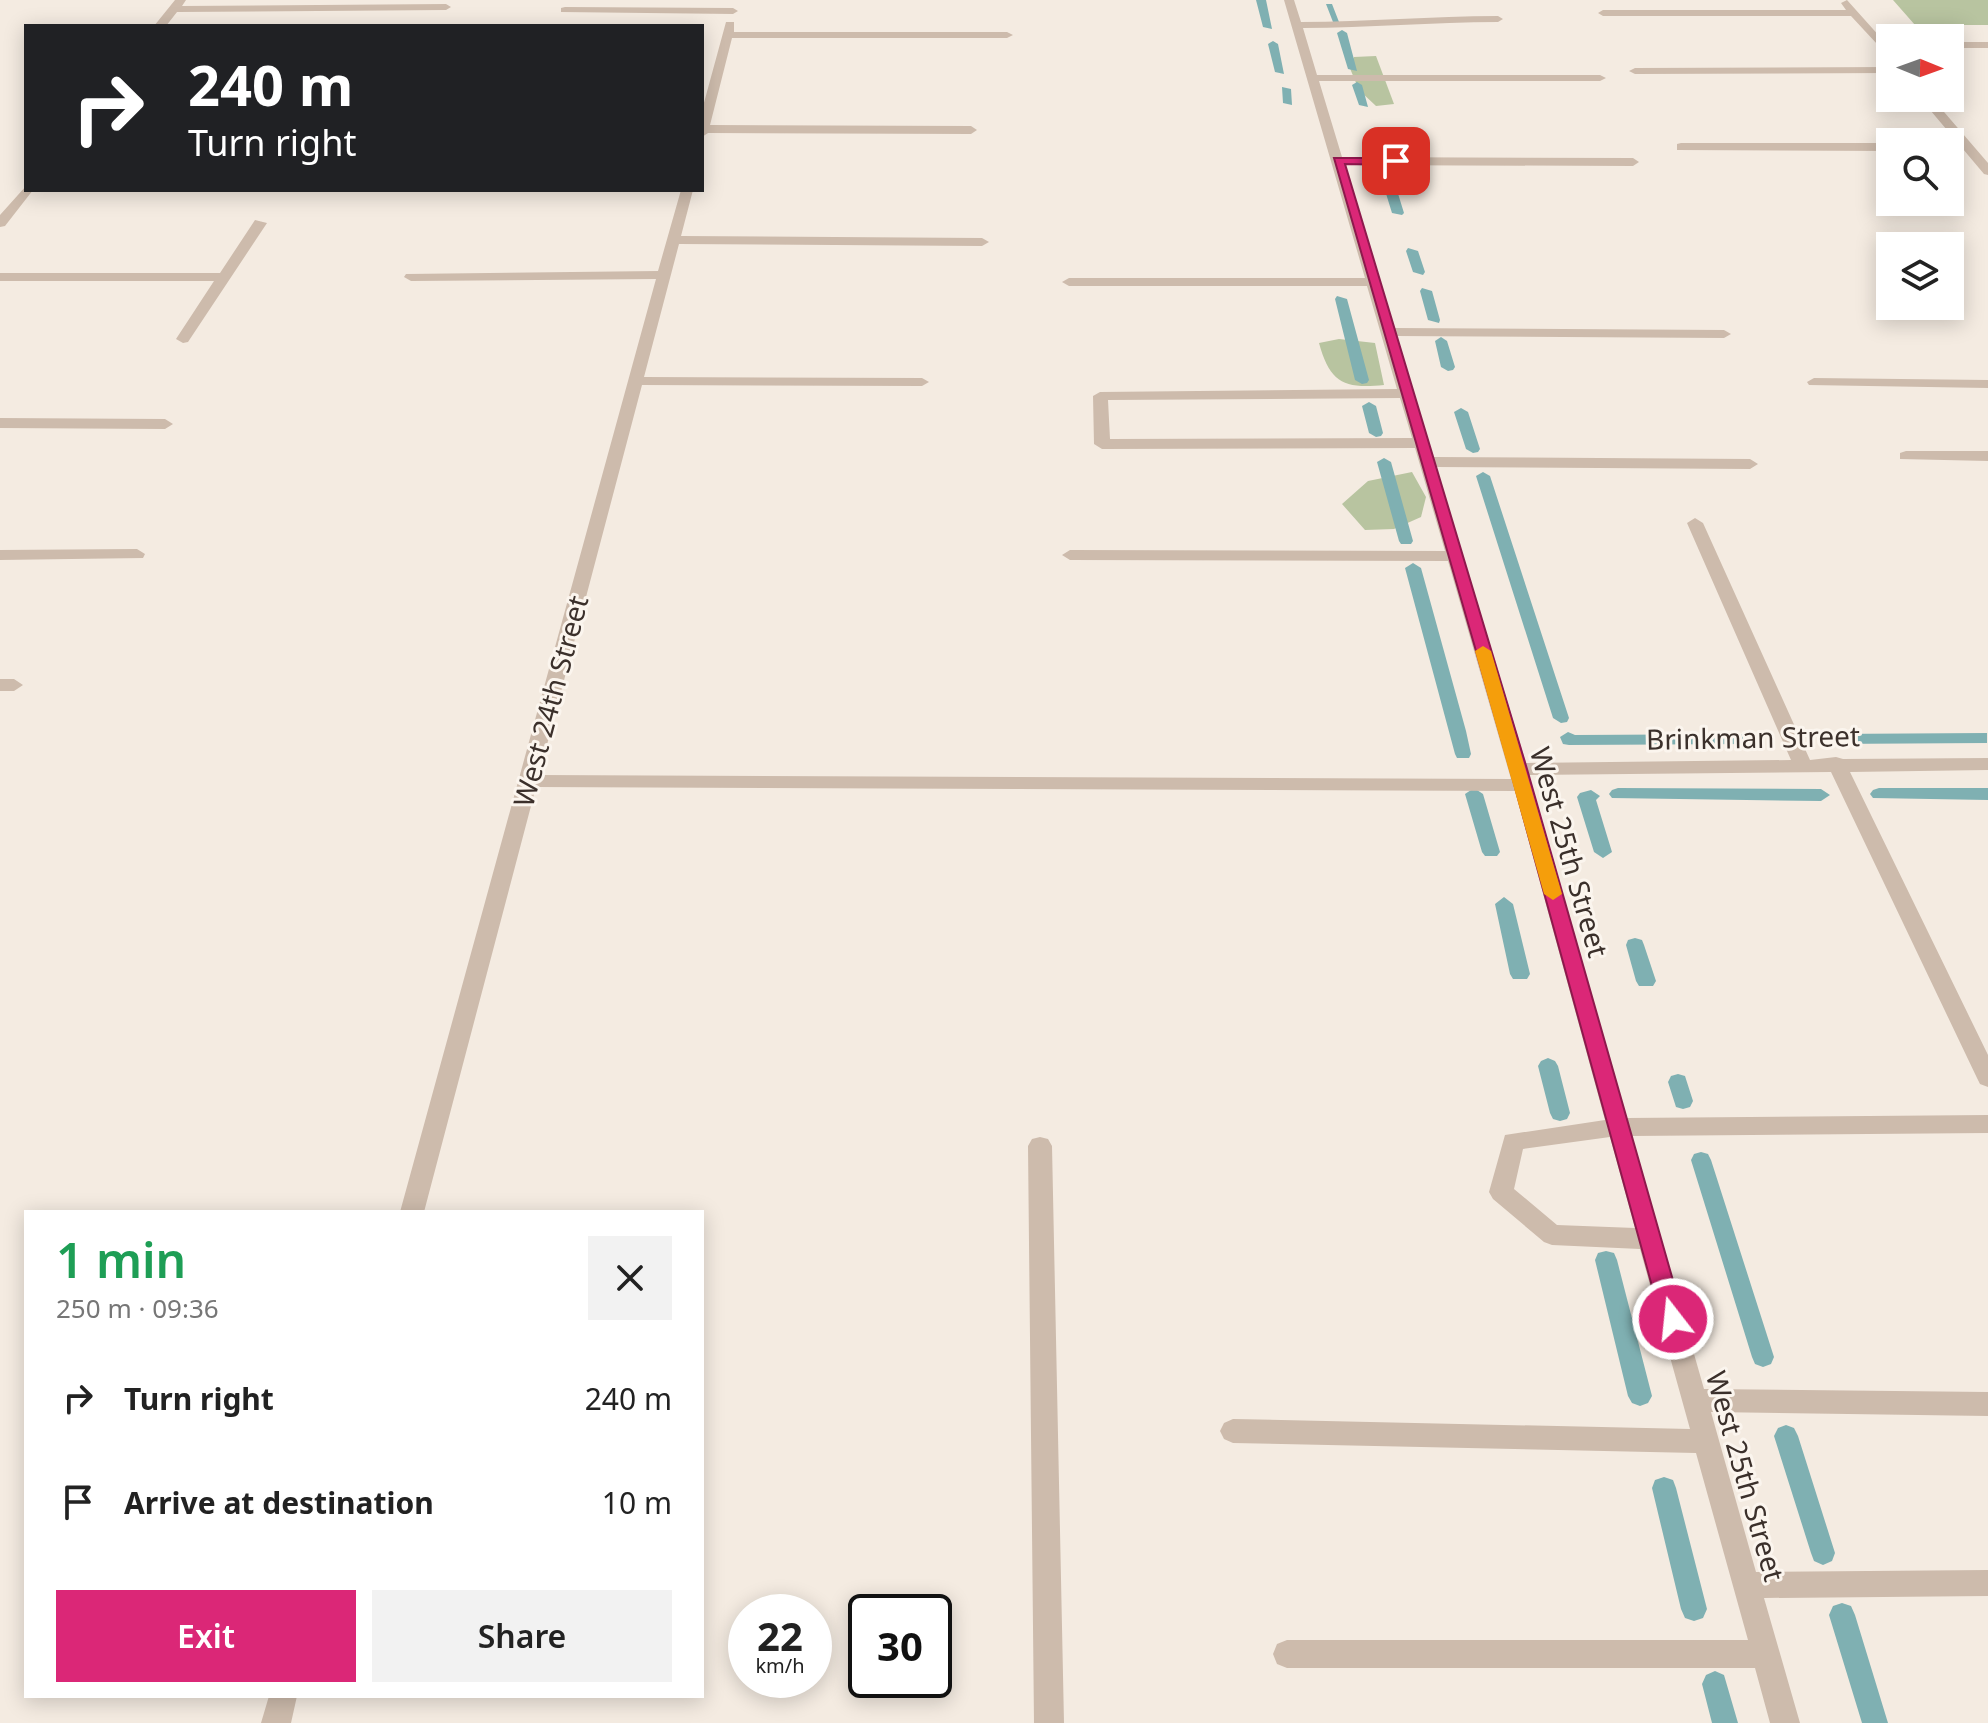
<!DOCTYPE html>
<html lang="en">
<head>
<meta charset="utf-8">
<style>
	:root { --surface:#fff; --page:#f2f2f2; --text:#222; --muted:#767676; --accent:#db2777 }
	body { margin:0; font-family:"Noto Sans",sans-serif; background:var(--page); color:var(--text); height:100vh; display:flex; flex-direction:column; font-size:30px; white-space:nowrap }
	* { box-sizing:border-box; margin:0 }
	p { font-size:26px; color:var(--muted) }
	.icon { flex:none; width:44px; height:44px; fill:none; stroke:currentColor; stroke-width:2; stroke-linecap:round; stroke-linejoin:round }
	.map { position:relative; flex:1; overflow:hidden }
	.sheet { position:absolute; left:24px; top:1210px; width:680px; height:488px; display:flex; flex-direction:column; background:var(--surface); border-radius:0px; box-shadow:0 4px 20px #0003 }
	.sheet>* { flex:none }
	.top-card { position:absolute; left:24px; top:24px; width:680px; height:168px; border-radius:0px; box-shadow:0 4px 20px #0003; background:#202124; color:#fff; overflow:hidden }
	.needle { width:52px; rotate:91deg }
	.fabs { position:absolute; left:1876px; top:24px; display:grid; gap:16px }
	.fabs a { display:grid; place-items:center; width:88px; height:88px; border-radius:0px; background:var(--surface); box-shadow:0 4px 20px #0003; font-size:40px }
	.speed { position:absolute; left:728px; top:1594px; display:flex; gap:16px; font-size:40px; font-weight:700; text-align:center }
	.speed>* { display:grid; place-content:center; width:104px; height:104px; border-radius:50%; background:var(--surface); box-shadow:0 4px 20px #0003; line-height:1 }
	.speed small { font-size:20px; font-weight:400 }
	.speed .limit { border:4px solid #111; border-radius:12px; background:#fff; color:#111 }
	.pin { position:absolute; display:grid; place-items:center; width:68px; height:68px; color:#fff; margin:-34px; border-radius:16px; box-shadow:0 4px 12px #0006 }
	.me { position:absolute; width:88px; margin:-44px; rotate:344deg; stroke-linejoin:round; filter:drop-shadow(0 0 6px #0008) }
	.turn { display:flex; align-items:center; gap:28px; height:168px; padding:0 32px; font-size:36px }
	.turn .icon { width:104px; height:104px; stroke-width:2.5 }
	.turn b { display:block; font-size:56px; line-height:68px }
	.round { display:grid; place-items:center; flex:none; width:84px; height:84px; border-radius:0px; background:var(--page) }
	.summary { display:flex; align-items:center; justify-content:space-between; height:136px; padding:0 32px }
	h1 { font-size:48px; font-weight:600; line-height:60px; color:#1e9e55 }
	.button { display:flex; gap:16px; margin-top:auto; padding:16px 32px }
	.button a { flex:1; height:92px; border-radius:0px; background:var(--accent); color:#fff; font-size:32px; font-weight:600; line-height:92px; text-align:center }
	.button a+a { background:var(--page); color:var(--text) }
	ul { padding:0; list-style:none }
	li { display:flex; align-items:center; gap:24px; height:104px; padding:0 32px }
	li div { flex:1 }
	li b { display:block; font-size:30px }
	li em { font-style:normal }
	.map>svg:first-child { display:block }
	.green { fill:#b8c4a0 }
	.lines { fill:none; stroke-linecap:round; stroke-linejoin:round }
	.stream { fill:#7fb0b2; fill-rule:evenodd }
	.minor { fill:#cdbbac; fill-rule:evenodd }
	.route { fill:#db2777; stroke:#8e194d; stroke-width:2 }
	.slow { fill:#f59e0b }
	.labels { text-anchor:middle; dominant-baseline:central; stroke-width:6; stroke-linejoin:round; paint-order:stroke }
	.street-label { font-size:28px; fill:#3b302b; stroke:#fbf5ee }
</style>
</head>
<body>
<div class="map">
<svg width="1988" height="1723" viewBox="0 0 1988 1723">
	<rect width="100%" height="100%" fill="#f4ebe1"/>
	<path class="green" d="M 1893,0 L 1988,0 L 1988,25 L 1915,25 Z
		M 1376,56 L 1394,104 L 1376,106 L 1359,90 L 1349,66 L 1354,57 Z
		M 1339,339 L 1375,343 L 1384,385 C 1344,389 1330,383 1319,343 Z
		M 1412,472 L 1426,497 L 1421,517 L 1394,529 L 1365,530 L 1342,504 L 1368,481 Z"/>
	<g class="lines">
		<path class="stream" d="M 1256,0 L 1266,0 L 1272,29 L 1263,27 Z
			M 1326,4 L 1332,4 L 1339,22 L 1333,22 Z
			M 1342,30 L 1347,33 L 1357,71 L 1348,69 L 1337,33 Z
			M 1273,41 L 1278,44 L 1284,74 L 1275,72 L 1268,44 Z
			M 1357,82 L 1362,85 L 1368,107 L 1359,105 L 1352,85 Z
			M 1282,87 L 1291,89 L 1292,105 L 1283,103 Z
			M 1385,168 L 1391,171 L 1404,213 L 1402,215 L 1392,213 L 1379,171 Z
			M 1408,248 L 1418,251 L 1425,272 L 1423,275 L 1413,272 L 1406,251 Z
			M 1422,288 L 1432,291 L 1440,320 L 1439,323 L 1428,320 L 1420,291 Z
			M 1337,296 L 1347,299 L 1369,380 L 1367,383 L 1362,384 L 1355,380 L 1335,299 Z
			M 1441,337 L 1447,341 L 1455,367 L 1453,370 L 1448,371 L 1441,367 L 1435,341 Z
			M 1369,402 L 1376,406 L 1383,433 L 1381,436 L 1376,437 L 1369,433 L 1362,406 Z
			M 1461,408 L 1468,412 L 1480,449 L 1478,452 L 1473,453 L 1466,449 L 1454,412 Z
			M 1384,458 L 1391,462 L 1413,541 L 1411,544 L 1401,544 L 1399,541 L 1377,462 Z
			M 1483,472 L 1490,476 L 1569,718 L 1567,722 L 1561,723 L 1553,718 L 1476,476 Z
			M 1413,563 L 1421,568 L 1466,731 L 1471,754 L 1469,758 L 1457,758 L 1455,754 L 1405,568 Z
			M 1568,732 L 1575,735 L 1756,734 L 1764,739 L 1756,744 L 1569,745 L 1563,744 L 1560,737 Z
			M 1987,733 L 1987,743 L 1828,744 L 1820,739 L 1828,734 Z
			M 1474,788 L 1483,794 L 1500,852 L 1497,856 L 1485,856 L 1482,852 L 1465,794 Z
			M 1618,788 L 1821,789 L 1830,795 L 1821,801 L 1612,798 L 1609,794 L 1612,790 Z
			M 1879,788 L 1988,788 L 1988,800 L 1873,798 L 1870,794 L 1873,790 Z
			M 1591,790 L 1600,796 L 1596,800 L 1612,852 L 1603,858 L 1594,852 L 1577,797 L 1580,793 Z
			M 1504,897 L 1513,904 L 1530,974 L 1527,979 L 1513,979 L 1510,974 L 1495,904 Z
			M 1635,938 L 1642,940 L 1644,945 L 1656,981 L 1653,986 L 1639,986 L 1636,981 L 1626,945 L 1628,940 Z
			M 1548,1058 L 1555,1061 L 1558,1066 L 1570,1113 L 1567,1119 L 1560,1121 L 1553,1119 L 1550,1113 L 1538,1066 L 1541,1061 Z
			M 1678,1074 L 1685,1076 L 1693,1101 L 1690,1107 L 1683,1109 L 1676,1107 L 1668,1082 L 1671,1076 Z
			M 1701,1152 L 1708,1154 L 1711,1160 L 1774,1357 L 1771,1364 L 1763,1367 L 1755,1364 L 1752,1357 L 1691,1160 L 1694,1154 Z
			M 1606,1251 L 1614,1253 L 1617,1260 L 1652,1396 L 1648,1403 L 1640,1406 L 1632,1403 L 1628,1396 L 1595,1260 L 1598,1253 Z
			M 1786,1425 L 1794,1428 L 1798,1436 L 1835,1553 L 1832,1561 L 1823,1565 L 1814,1561 L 1811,1553 L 1774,1436 L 1778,1428 Z
			M 1664,1477 L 1673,1480 L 1676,1488 L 1707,1609 L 1703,1618 L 1694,1621 L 1685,1618 L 1681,1609 L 1652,1488 L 1655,1480 Z
			M 1842,1603 L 1851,1606 L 1855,1615 L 1888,1723 L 1862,1723 L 1829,1615 L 1833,1606 Z
			M 1715,1671 L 1724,1675 L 1738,1723 L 1712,1723 L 1702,1684 L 1706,1675 Z"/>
		<path class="minor" d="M 175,0 L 186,0 L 182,6 L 446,4 L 451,7 L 446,10 L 177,12 L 166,26 L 154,26 Z
			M 1284,0 L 1294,0 L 1301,22 C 1367,22 1432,16 1498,16 L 1503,19 L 1498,22 C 1433,22 1368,28 1303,28 L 1317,75 L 1600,75 L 1606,78 L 1600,81 L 1319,81 L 1342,157 L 1633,158 L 1639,162 L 1633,166 L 1344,165 L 1394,328 L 1724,330 L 1731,334 L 1724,338 L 1396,336 L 1433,457 L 1750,459 L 1758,464 L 1750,469 L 1436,467 L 1526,763 L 1791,760 L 1687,523 L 1695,518 L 1703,523 L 1810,760 L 1836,757 L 1843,759 L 1988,758 L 1988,770 L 1850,772 L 1988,1055 L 1988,1087 L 1980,1084 L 1977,1078 L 1831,772 L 1529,775 L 1627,1118 L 1988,1115 L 1988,1133 L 1632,1136 L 1704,1389 L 1988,1392 L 1988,1416 L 1711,1412 L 1756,1572 L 1988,1570 L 1988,1596 L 1764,1598 L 1800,1723 L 1770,1723 L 1755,1668 L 1287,1668 L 1277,1664 L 1273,1654 L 1277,1644 L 1287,1640 L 1748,1640 L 1696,1453 L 1233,1443 L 1224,1439 L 1220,1431 L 1224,1423 L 1233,1419 L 1690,1429 L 1640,1249 L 1552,1245 L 1544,1242 L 1493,1199 L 1489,1192 L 1505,1135 L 1605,1120 L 1515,791 L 536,787 L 424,1212 L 400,1212 L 656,279 L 411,281 L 404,277 L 406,274 L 658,271 L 681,190 L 693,190 L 681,236 L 982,238 L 989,242 L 982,246 L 679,244 L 644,377 L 922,378 L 929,382 L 922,386 L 642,385 L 539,775 L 1511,779 L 1448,561 L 1070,560 L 1062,555 L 1070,550 L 1445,551 L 1415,448 L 1102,449 L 1094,444 L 1093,396 L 1100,392 L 1397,389 L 1367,286 L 1069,286 L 1062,282 L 1069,278 L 1365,278 ZM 1400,398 L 1412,438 L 1110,439 L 1108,400 ZM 1610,1137 L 1635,1228 L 1557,1225 L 1514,1189 L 1523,1149 Z
			M 1847,0 L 1890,48 L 1890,58 L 1851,16 L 1603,16 L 1598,13 L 1603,10 L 1846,10 L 1841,3 Z
			M 565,7 L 733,8 L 738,11 L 733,14 L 561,12 L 561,8 Z
			M 726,22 L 734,22 L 734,32 L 1007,32 L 1013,35 L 1007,38 L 732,38 L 710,125 L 971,126 L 977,130 L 971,134 L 708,133 L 702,137 L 702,110 Z
			M 1950,42 L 1988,42 L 1988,48 L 1950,48 Z
			M 1890,67 L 1890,73 L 1635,74 L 1629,71 L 1635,68 Z
			M 1920,98 L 1932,98 L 1988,163 L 1988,175 L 1984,174 Z
			M 1681,143 L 1890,143 L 1890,151 L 1677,150 L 1677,144 Z
			M 26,186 L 26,190 L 33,190 L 5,226 L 0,227 L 0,215 Z
			M 255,220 L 267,223 L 188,342 L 183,343 L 176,339 L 214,281 L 0,281 L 0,273 L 220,273 Z
			M 1814,378 L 1988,380 L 1988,388 L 1809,385 L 1807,382 Z
			M 0,418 L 165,419 L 173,424 L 165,429 L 0,428 Z
			M 1906,451 L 1988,451 L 1988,461 L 1900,459 L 1900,453 Z
			M 137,549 L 145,554 L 143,558 L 0,560 L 0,550 Z
			M 0,679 L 14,679 L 23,685 L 14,691 L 0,691 Z
			M 1040,1137 L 1048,1139 L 1052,1146 L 1064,1723 L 1034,1723 L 1028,1146 L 1032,1139 Z
			M 269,1696 L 297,1696 L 291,1723 L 261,1723 Z"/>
	</g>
	<path class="route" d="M 1334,158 L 1396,158 L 1402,161 L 1396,165 L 1345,164 L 1527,769 L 1684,1319 L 1681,1326 L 1673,1329 L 1665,1326 L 1661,1319 L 1510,769 Z"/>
	<path class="slow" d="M 1483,646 L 1491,651 L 1562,894 L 1553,900 L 1544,894 L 1475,651 Z"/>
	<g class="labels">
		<g class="street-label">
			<text transform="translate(550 701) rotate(-75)">West 24th Street</text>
			<text transform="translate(1753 737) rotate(-1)">Brinkman Street</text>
			<text transform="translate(1570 852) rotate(74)">West 25th Street</text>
			<text transform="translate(1746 1476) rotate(74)">West 25th Street</text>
		</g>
	</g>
</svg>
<div class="fabs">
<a><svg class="needle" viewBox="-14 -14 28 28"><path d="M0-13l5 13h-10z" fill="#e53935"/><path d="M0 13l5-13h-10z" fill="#767676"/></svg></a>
<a><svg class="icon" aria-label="search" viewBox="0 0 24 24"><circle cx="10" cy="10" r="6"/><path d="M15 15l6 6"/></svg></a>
<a><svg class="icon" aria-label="layers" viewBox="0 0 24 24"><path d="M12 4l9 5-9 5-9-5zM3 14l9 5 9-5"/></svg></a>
</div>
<div class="speed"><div>22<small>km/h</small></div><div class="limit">30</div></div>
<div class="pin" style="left:1396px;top:161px;background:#d93025"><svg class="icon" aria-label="arrive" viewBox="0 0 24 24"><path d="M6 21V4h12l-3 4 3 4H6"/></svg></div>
<svg class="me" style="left:1673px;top:1319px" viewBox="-20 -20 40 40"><circle r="17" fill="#db2777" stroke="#fff" stroke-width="3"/><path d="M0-11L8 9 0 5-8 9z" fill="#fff"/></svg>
<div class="top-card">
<div class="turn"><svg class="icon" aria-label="right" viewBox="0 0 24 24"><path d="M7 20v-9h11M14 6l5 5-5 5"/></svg><div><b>240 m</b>Turn right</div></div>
</div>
<section class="sheet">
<div class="summary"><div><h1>1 min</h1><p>250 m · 09:36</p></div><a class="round"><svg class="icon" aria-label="close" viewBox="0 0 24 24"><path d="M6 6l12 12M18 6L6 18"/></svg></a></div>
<ul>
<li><svg class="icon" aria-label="right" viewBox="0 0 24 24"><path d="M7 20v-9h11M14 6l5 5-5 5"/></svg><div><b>Turn right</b></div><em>240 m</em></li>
<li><svg class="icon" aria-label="arrive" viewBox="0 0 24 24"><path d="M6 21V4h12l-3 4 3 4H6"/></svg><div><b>Arrive at destination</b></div><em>10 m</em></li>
</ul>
<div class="button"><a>Exit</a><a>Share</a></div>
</section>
</div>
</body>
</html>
